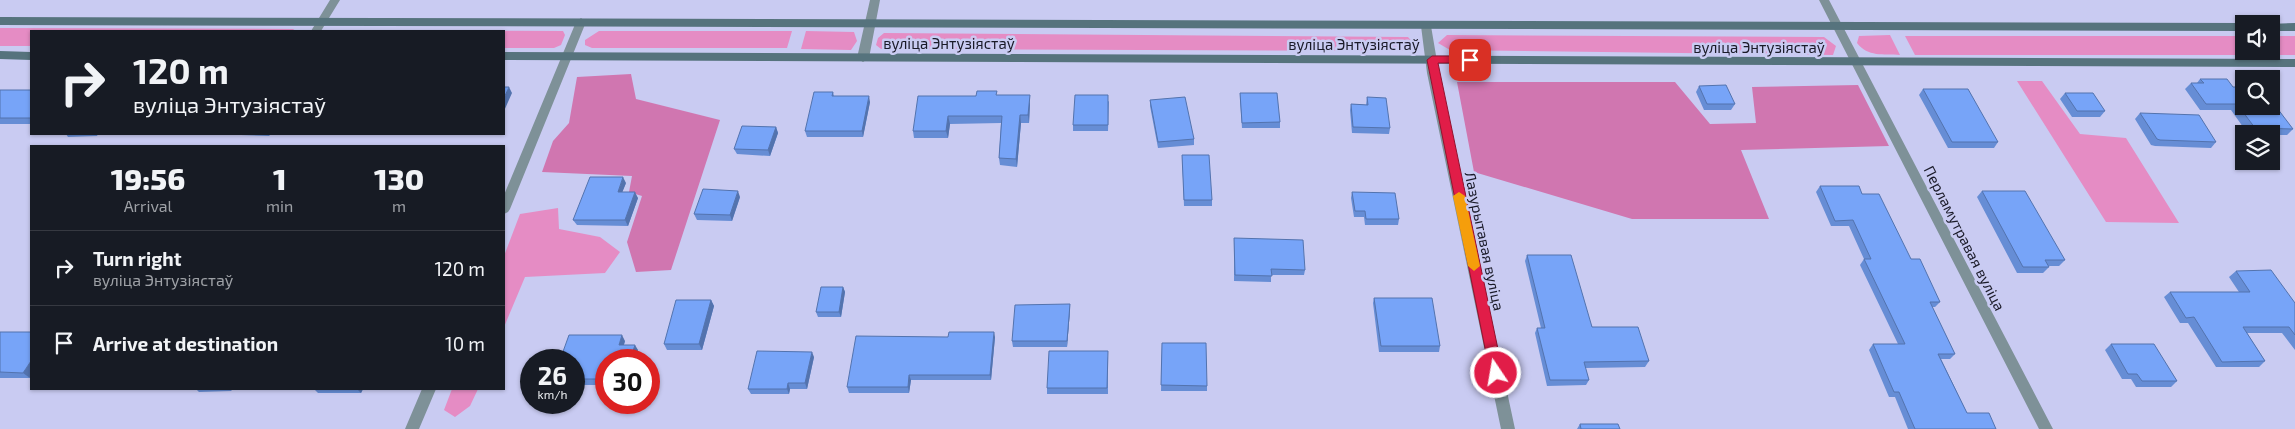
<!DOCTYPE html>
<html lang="en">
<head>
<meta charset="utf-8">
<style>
	:root { --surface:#171b24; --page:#20242c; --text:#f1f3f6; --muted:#9ea1a6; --line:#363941 }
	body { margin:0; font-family:"Exo 2",sans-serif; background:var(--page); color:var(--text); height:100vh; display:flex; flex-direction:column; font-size:19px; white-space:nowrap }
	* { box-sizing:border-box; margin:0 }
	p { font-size:16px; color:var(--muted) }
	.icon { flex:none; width:28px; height:28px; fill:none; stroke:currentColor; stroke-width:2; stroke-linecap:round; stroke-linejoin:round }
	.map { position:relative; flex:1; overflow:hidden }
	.panel { position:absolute; left:30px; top:145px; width:475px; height:245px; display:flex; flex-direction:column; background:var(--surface); border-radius:0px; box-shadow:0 1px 4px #0004 }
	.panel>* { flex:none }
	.guide { position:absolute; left:30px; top:30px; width:475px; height:105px; border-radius:0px; box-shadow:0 1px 4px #0004; background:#171b24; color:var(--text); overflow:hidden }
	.controls { position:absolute; left:2235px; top:15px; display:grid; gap:10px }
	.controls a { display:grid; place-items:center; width:45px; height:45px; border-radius:0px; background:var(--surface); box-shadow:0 1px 4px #0004; font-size:25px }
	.speed { position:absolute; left:520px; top:349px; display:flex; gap:10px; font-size:25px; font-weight:700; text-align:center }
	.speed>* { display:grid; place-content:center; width:65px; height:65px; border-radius:50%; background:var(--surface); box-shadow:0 1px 4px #0004; line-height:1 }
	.speed small { font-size:12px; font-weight:400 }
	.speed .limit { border:8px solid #d22; background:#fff; color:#111 }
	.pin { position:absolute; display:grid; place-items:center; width:42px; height:42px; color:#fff; margin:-21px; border-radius:10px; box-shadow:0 2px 8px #0006 }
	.me { position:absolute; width:55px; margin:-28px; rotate:348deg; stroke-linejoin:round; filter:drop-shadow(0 0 4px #0008) }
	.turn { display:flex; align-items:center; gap:18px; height:105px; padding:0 20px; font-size:22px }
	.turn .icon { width:65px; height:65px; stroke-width:2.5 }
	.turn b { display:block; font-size:35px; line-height:42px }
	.eta { display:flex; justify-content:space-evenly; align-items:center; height:85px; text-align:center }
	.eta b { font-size:30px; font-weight:800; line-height:35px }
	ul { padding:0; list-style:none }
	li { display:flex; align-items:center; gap:15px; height:75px; padding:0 20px; border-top:1px solid var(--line) }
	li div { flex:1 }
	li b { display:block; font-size:19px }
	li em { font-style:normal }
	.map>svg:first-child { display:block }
	.green { fill:#e58cc4 }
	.forest { fill:#d076b0 }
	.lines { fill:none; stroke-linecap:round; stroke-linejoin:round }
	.street { fill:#7e9198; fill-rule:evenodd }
	.secondary { fill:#56737d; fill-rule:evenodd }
	.wall { fill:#668dd5 }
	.shaded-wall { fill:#5373ae }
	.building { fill:#77a4f8; stroke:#5373ae }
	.route { fill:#e11d48; stroke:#92132f }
	.slow { fill:#f59e0b }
	.labels { text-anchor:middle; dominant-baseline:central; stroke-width:5; stroke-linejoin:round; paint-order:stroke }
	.street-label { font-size:15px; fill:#1a1a28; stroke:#c9cbf2 }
</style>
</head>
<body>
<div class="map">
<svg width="2295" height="429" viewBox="0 0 2295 429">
	<rect width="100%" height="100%" fill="#c9cbf2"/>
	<path class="green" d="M 0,28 L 293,29 L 296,31 L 31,31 L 31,46 L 0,46 Z
		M 329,30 L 563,31 L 565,35 L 561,45 L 554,48 L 504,48 L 504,31 L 326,31 Z
		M 599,31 L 792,31 L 787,48 L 592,48 L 585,45 L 585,40 Z
		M 806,31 L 854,32 L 857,41 L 851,50 L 801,49 Z
		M 884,33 L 1408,37 L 1415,45 L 1409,51 L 881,49 L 876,45 L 878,38 Z
		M 1447,35 L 1824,37 L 1836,46 L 1833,55 L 1450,50 L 1438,43 Z
		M 1890,35 L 1900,55 C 1883,54 1868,57 1857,43 L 1859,36 Z
		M 1905,36 L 2244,36 L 2244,51 L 2271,51 L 2271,36 L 2295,36 L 2295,55 L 1915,55 Z
		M 2017,81 L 2042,81 L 2080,134 L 2126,138 L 2179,223 L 2106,222 Z
		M 558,208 L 559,229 L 600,237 L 620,252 L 605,273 L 525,277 L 504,327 L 504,256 L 520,214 Z
		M 452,389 L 478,389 L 470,406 L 455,417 L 444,410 Z"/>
	<path class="forest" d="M 631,74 L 636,99 L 720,120 L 671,270 L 636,272 L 627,242 L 642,196 L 629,192 L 632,176 L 542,172 L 553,141 L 569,123 L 577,77 Z
		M 1457,82 L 1675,82 L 1710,124 L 1756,123 L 1752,87 L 1858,85 L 1889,146 L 1741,150 L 1769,219 L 1632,219 L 1474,172 Z"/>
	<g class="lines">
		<path class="street" d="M 330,0 L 340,0 L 321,31 L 311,31 Z
			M 870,0 L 880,0 L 869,58 L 863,62 L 857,58 Z
			M 1819,0 L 1829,0 L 2053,429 L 2039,429 Z
			M 581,18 L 586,22 L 510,209 L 508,212 L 504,214 L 504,195 L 576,22 Z
			M 1426,22 L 1431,26 L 1439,73 L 1515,429 L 1501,429 L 1427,73 L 1421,26 Z
			M 422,389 L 436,389 L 419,429 L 405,429 Z"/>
		<path class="secondary" d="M 0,17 L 2244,23 L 2246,24 L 2244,24 L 2244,31 L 0,25 Z
			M 2295,23 L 2295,31 L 2271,31 L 2271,24 L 2269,24 Z
			M 0,51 L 31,52 L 31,60 L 0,59 Z
			M 504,52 L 2295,59 L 2295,67 L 504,60 Z"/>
	</g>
	<path class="wall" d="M 2200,79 L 2233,87 L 2293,129 L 2287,135 L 2271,135 L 2271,134 L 2248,134 L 2231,110 L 2200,110 L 2185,89 L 2191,83 L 2197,83 Z
		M 1699,86 L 1735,104 L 1731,110 L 1704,110 L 1696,92 Z
		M 1923,89 L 1998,142 L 1994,148 L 1948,148 L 1919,95 Z
		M 0,90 L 31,90 L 31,124 L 0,124 Z
		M 833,92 L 834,96 L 870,102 L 863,137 L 807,137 L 805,131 Z
		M 1240,93 L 1280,122 L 1280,128 L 1242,128 L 1240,99 Z
		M 2065,93 L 2105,111 L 2100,117 L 2072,117 L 2060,99 Z
		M 997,95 L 1030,103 L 1029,123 L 1021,123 L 1017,167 L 1000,165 L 999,158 L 1001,123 L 950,124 L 948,138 L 914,138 L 913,131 L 976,96 Z
		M 1367,97 L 1390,128 L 1389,134 L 1352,133 L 1350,110 L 1351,104 L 1366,105 Z
		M 1150,100 L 1194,139 L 1194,145 L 1158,148 L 1150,106 Z
		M 1109,101 L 1108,131 L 1073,131 L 1073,125 Z
		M 2140,113 L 2216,142 L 2211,148 L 2155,146 L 2151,145 L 2135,119 Z
		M 776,127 L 778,133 L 770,156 L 737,154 L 734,149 Z
		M 66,134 L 98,134 L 97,136 L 68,137 Z
		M 240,134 L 271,134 L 269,136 L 241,135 Z
		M 1182,155 L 1212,200 L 1212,206 L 1184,206 Z
		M 626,183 L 622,192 L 638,198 L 628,226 L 577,225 L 573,220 Z
		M 1820,186 L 1862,194 L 1911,259 L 1940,302 L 1935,307 L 1932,307 L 1955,354 L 1950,359 L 1941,359 L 1967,413 L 1996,429 L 1908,429 L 1895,397 L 1889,397 L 1869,350 L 1873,344 L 1898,344 L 1860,265 L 1864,259 L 1849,226 L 1831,226 L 1816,192 Z
		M 1982,191 L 2065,260 L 2059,266 L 2048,266 L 2049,267 L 2043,273 L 2017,273 L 1977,197 Z
		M 1352,192 L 1399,219 L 1398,225 L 1365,225 L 1364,217 L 1354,217 L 1351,198 Z
		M 740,197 L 732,221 L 697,220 L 694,214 Z
		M 1234,238 L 1305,270 L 1304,275 L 1271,275 L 1271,282 L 1234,281 Z
		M 1527,255 L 1592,327 L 1649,361 L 1645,367 L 1585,368 L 1589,380 L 1586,385 L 1547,386 L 1535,333 L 1537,328 L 1541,328 L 1525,261 Z
		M 2236,271 L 2295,303 L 2295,350 L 2282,333 L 2247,333 L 2265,361 L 2259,367 L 2216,367 L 2188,323 L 2180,323 L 2164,297 L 2170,292 L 2239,292 L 2229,277 Z
		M 843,287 L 845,292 L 841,317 L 818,317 L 816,312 Z
		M 1374,298 L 1440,346 L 1439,352 L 1379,352 L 1373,303 Z
		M 711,300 L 714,306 L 702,350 L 667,350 L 664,344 Z
		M 1070,304 L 1070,310 L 1067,347 L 1013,347 L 1012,341 Z
		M 0,332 L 30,378 L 0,378 Z
		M 995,337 L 991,380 L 911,380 L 909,393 L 849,393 L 847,387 Z
		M 625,341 L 624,345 L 638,350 L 635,360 L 606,360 L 606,385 L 574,385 L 574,360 Z
		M 1162,343 L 1207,386 L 1207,391 L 1161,391 Z
		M 2111,344 L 2177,381 L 2171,387 L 2136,387 L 2131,379 L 2122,379 L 2105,350 Z
		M 814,357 L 807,389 L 790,389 L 789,394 L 751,394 L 748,389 Z
		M 1108,357 L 1108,394 L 1047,394 L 1047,388 Z
		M 196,389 L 233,389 L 231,391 L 199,392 Z
		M 314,389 L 363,389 L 361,393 L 318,393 Z
		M 1580,424 L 1620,429 L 1577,429 Z"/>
	<path class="shaded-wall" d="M 509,87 L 512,93 L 504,111 L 504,98 Z
		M 1030,95 L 1030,103 L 1029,123 L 1028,115 Z
		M 869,96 L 870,102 L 863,137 L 862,131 Z
		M 1020,115 L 1021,123 L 1017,167 L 1016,159 Z
		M 948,116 L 950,124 L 948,138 L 946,131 Z
		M 776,127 L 778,133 L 770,156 L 768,150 Z
		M 623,177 L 626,183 L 620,198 L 618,192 Z
		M 738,191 L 740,197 L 732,221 L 730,215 Z
		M 635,192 L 638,198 L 628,226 L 625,220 Z
		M 843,287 L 845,292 L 841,317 L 839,312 Z
		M 711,300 L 714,306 L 702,350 L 699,344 Z
		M 1070,304 L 1070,310 L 1067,347 L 1067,341 Z
		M 994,332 L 995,337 L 991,380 L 990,375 Z
		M 622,335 L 625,341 L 622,350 L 619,345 Z
		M 635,345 L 638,350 L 635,360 L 630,360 Z
		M 812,352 L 814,357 L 807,389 L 805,383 Z
		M 31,361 L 31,377 L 30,378 L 23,373 Z
		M 909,375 L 911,380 L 909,393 L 908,387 Z
		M 788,383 L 790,389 L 789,394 L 787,389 Z
		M 357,389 L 363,389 L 361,393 Z"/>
	<path class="building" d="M 2200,79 L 2227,79 L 2233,87 L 2244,87 L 2244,106 L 2271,106 L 2271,100 L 2293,129 L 2255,128 L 2237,104 L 2206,104 L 2191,83 L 2204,83 Z
		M 1726,85 L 1735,104 L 1707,104 L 1699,86 Z
		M 504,87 L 509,87 L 504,98 Z
		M 1923,89 L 1968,89 L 1998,142 L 1952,142 Z
		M 0,90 L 31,90 L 31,118 L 0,118 Z
		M 977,91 L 997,91 L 996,95 L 1030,95 L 1028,115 L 1020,115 L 1016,159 L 999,158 L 1002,116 L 948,116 L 946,131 L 913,131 L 918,96 L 976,96 Z
		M 814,92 L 833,92 L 832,96 L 869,96 L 862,131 L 805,131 Z
		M 1240,93 L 1277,93 L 1280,122 L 1242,123 Z
		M 2065,93 L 2093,93 L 2105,111 L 2077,111 Z
		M 1075,95 L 1108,95 L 1108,125 L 1073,125 Z
		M 1185,97 L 1194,139 L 1158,142 L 1150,100 Z
		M 1367,97 L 1386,98 L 1390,128 L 1353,127 L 1351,104 L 1368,105 Z
		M 2140,113 L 2199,115 L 2216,142 L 2160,140 L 2157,139 Z
		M 742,126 L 776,127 L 768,150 L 734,149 Z
		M 1182,155 L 1209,155 L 1212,200 L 1184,200 Z
		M 590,177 L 623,177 L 618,192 L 635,192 L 625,220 L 573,220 Z
		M 1820,186 L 1859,186 L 1862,194 L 1879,194 L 1911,259 L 1920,259 L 1940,302 L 1930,302 L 1955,354 L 1938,354 L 1967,413 L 1989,413 L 1996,429 L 1915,429 L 1899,392 L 1894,392 L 1873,344 L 1905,344 L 1864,259 L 1871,259 L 1853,220 L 1835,221 Z
		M 703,189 L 738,191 L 730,215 L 694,214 Z
		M 1982,191 L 2025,191 L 2065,260 L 2045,260 L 2049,267 L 2023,267 Z
		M 1352,192 L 1395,193 L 1399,219 L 1366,219 L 1365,211 L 1355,211 Z
		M 1234,238 L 1303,240 L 1305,270 L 1271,269 L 1272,276 L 1235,275 Z
		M 1527,255 L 1571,255 L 1592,327 L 1638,327 L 1649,361 L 1584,362 L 1589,380 L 1550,380 L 1537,328 L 1545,328 Z
		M 2271,270 L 2295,303 L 2295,335 L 2289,327 L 2243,327 L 2265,361 L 2222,362 L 2194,317 L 2186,318 L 2170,292 L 2250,292 L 2236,271 Z
		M 821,287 L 843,287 L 839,312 L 816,312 Z
		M 1374,298 L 1432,298 L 1440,346 L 1381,346 Z
		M 676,300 L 711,300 L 699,344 L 664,344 Z
		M 1070,304 L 1067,341 L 1012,341 L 1015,305 Z
		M 0,332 L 31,332 L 31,361 L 23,373 L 0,372 Z
		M 949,332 L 994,332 L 990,375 L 909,375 L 908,387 L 847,387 L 856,336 L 948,337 Z
		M 569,335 L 622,335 L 619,345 L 635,345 L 630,360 L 606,360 L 606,379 L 574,379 L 574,360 L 560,360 Z
		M 1162,343 L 1206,343 L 1207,386 L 1161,385 Z
		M 2111,344 L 2154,344 L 2177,381 L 2142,381 L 2137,374 L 2128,374 Z
		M 757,351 L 812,352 L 805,383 L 788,383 L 787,389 L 748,389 Z
		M 1049,351 L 1108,351 L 1107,388 L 1047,388 Z
		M 1580,424 L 1618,424 L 1620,429 L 1581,429 Z"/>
	<path class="route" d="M 1432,56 L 1470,56 L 1475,60 L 1470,63 L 1438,63 L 1503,373 L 1496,378 L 1490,373 L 1427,60 Z"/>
	<path class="slow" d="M 1459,192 L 1465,196 L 1480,266 L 1474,271 L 1468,266 L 1453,196 Z"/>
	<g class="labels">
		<g class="street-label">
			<text x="949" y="43">вуліца Энтузіястаў</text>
			<text x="1354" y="44">вуліца Энтузіястаў</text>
			<text x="1759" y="47">вуліца Энтузіястаў</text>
			<text transform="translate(1965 238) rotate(63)">Перламутравая вуліца</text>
			<text transform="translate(1485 241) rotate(78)">Лазурытавая вуліца</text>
		</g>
	</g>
</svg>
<div class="controls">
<a><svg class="icon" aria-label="sound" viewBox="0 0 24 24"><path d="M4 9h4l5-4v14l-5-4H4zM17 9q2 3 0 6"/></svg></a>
<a><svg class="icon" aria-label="search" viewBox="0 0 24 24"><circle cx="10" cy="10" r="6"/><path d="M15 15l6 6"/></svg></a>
<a><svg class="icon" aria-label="layers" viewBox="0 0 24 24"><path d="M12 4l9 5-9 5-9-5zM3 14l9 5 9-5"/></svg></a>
</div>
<div class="speed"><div>26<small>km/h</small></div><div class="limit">30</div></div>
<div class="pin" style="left:1470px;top:60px;background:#d93025"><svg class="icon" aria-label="arrive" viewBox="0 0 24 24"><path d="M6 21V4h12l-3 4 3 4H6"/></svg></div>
<svg class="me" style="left:1496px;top:373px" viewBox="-20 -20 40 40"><circle r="17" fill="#e11d48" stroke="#fff" stroke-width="3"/><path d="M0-11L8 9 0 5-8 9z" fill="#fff"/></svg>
<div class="guide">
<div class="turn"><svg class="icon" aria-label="right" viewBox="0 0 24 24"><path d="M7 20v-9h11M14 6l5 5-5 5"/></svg><div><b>120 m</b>вуліца Энтузіястаў</div></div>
</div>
<section class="panel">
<div class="eta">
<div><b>19:56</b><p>Arrival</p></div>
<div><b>1</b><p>min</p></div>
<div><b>130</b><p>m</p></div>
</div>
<ul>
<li><svg class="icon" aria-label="right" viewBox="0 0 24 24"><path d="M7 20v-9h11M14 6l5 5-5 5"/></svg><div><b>Turn right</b><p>вуліца Энтузіястаў</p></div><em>120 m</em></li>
<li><svg class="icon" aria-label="arrive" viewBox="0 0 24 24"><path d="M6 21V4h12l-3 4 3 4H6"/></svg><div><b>Arrive at destination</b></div><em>10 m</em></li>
</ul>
</section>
</div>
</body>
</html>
